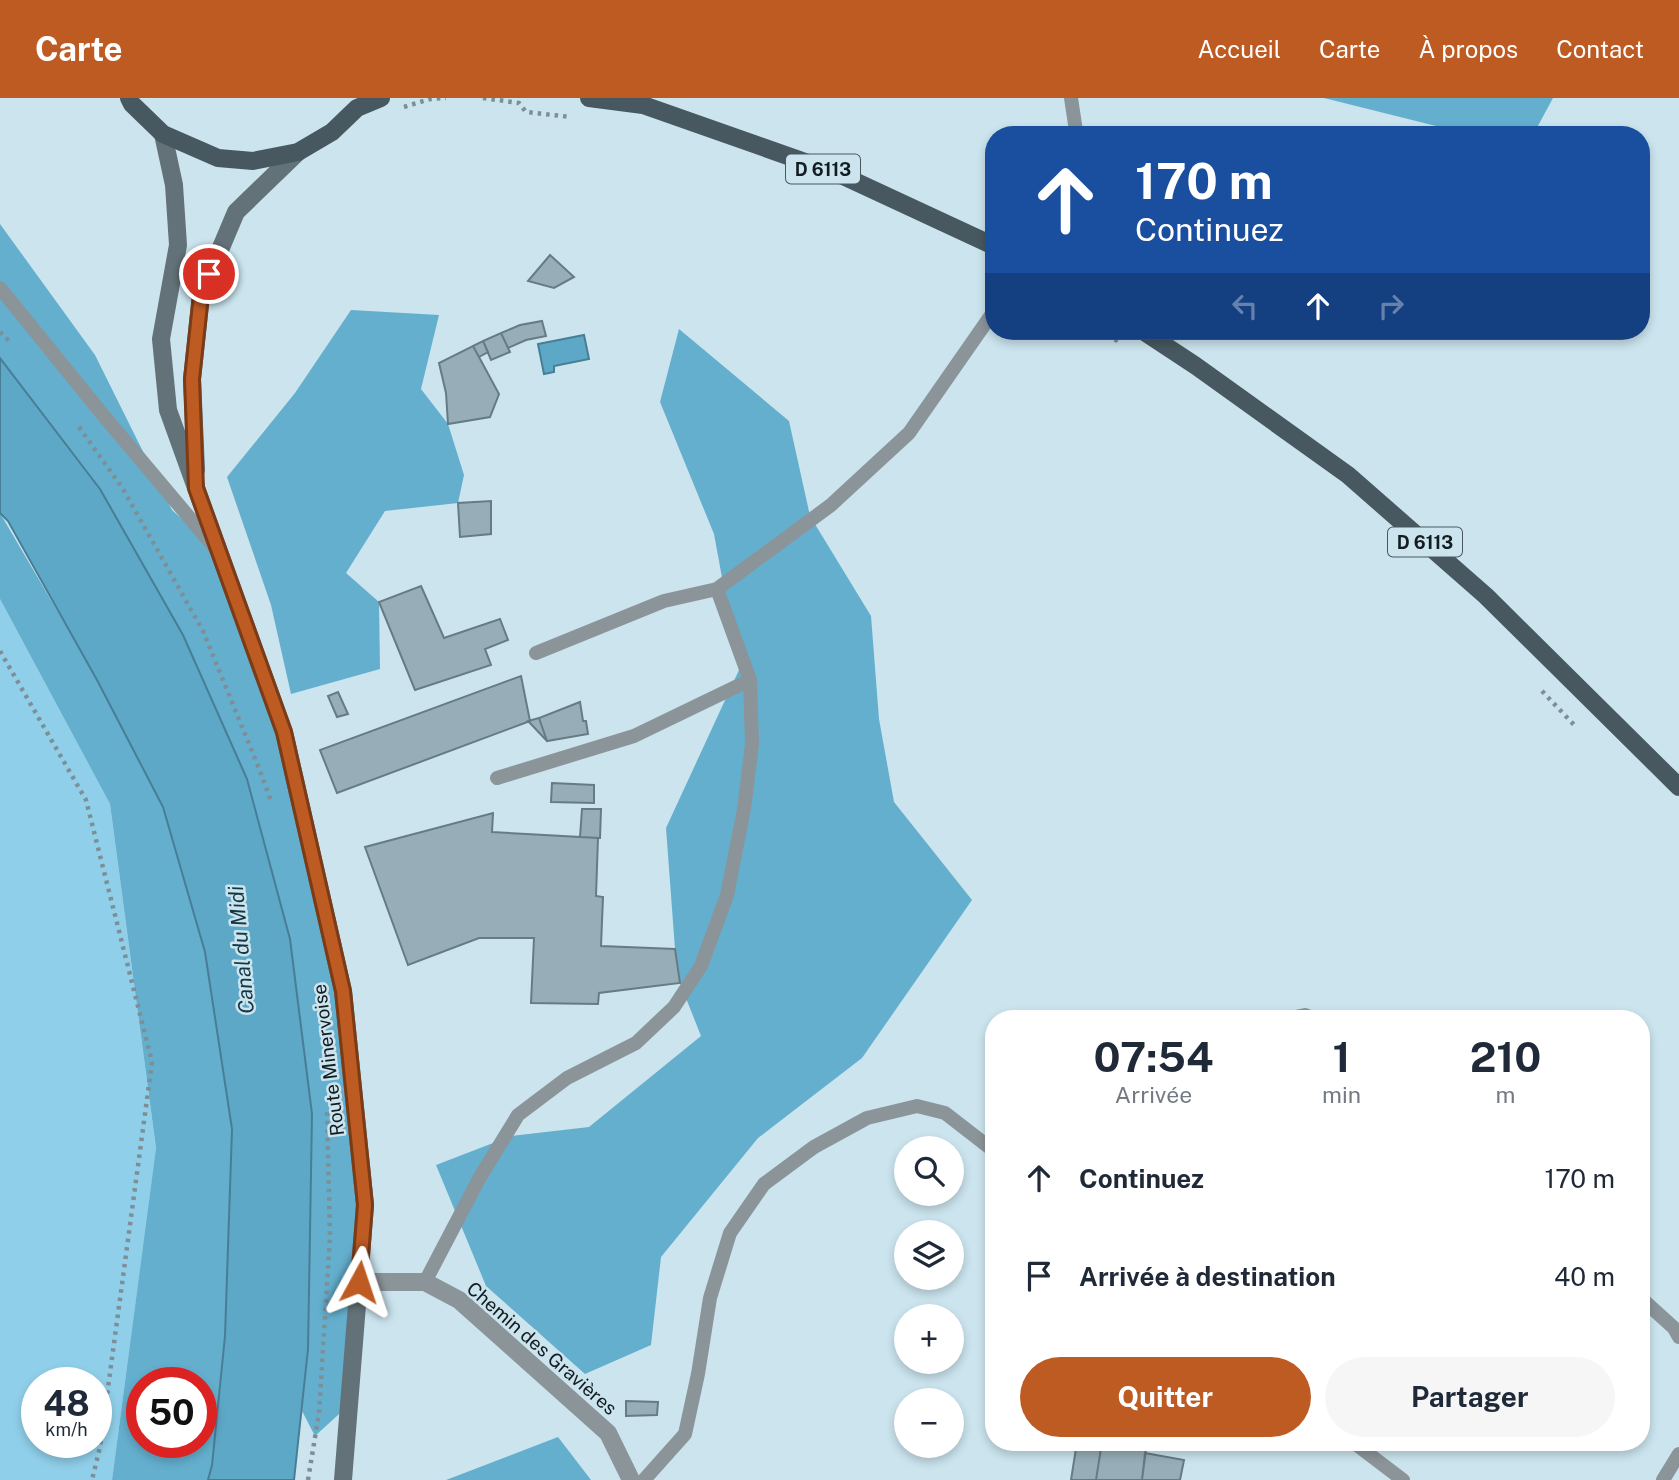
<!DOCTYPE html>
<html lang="fr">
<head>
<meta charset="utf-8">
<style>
	:root { --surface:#fff; --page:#f6f6f7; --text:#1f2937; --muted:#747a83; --accent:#be5b23 }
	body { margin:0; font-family:"Public Sans",sans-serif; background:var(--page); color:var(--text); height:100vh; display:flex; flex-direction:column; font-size:26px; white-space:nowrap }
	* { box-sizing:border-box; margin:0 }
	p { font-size:23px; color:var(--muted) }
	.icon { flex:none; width:38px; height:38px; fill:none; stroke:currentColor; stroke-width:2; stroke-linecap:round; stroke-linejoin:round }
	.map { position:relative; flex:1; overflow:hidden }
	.drawer { position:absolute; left:985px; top:912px; width:665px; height:441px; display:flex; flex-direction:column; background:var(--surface); border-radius:28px; box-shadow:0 4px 10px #0003 }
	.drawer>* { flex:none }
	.guide { position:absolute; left:985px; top:28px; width:665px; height:214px; border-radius:28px; box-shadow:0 4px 10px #0003; background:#1a4fa0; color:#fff; overflow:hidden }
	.controls { position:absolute; left:894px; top:1038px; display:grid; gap:14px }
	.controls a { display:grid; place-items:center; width:70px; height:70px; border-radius:50%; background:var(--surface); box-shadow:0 4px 10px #0003; font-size:35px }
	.speed { position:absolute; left:21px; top:1269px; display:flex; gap:14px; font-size:35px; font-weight:700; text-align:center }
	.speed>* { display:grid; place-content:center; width:91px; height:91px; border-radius:50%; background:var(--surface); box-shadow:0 4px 10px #0003; line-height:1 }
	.speed small { font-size:18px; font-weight:400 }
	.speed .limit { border:10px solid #d22; background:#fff; color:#111 }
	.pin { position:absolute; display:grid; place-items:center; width:60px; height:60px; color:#fff; margin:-30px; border:4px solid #fff; border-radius:50%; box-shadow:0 2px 7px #0007 }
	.me { position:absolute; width:77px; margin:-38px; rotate:5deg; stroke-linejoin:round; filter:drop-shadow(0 0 5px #0008) }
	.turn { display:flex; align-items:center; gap:24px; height:147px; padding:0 35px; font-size:32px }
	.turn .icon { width:91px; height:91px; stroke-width:2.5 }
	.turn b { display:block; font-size:49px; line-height:60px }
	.lanes { display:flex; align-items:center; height:66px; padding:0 35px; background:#0003; justify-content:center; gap:35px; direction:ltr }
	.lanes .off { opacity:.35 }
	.eta { display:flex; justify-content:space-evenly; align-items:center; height:119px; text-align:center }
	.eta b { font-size:42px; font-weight:700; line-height:49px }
	.action { display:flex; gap:14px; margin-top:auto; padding:14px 35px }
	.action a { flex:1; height:80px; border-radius:42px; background:var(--accent); color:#fff; font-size:28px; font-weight:700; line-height:80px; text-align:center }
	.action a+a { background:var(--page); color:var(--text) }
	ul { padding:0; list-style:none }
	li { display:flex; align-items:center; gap:21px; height:98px; padding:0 35px }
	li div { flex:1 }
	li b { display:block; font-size:26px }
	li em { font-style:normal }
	header { display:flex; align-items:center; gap:42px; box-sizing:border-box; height:98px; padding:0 35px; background:var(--accent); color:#fff }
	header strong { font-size:33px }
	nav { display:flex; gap:38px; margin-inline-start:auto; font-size:24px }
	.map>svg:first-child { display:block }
	.green { fill:#90cfea; fill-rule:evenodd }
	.forest { fill:#64afce; fill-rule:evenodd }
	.water { fill:#5da8c7; stroke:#477e95; stroke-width:2 }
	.building { fill:#97aeb8; stroke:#667c85; stroke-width:2 }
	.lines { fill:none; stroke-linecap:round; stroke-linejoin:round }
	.path { stroke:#7d8f96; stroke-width:4.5; stroke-dasharray:3.5 5; stroke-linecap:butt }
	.lane { stroke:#8b9599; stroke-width:14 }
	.street { stroke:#8b9599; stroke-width:18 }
	.secondary { stroke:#637278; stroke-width:18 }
	.primary { stroke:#475860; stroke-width:18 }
	.route-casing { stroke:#7c3b17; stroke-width:18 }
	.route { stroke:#be5b23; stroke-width:12 }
	.labels { text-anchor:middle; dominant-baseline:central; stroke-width:5; stroke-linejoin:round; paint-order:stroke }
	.shield { fill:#cbe4ee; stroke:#4a585e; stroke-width:2 }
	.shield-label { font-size:18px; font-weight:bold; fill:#131c20 }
	.street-label { font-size:19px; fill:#131c20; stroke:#cbe4ee }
	.water-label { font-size:21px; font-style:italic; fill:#123643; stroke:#cbe4ee }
</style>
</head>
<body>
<header>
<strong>Carte</strong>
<nav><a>Accueil</a><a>Carte</a><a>À propos</a><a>Contact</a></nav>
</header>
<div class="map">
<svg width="1679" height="1382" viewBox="0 0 1679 1382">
	<rect width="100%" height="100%" fill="#cbe4ee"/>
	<path class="green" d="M 0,501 L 110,706 L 156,1051 L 112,1382 L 0,1382 ZM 37,1284 L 96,1284 L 96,1344 L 37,1344 Z"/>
	<path class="forest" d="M 1324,0 L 1553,0 L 1533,37 L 1472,37 Z
		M 0,126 L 95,257 L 172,412 L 220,456 L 284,634 L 343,893 L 365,1107 L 349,1307 L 315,1338 L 302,1313 L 308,1251 L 247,681 L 183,537 L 94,382 L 0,260 Z
		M 351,212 L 439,217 L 421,291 L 448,326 L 464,377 L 458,405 L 385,413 L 346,475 L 379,504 L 380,571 L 291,596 L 271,507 L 227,379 L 295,295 Z
		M 679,231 L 789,323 L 810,418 L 871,518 L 879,621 L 894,704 L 972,802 L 862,960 L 758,1040 L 661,1159 L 651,1247 L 585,1276 L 486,1188 L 436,1067 L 511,1038 L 589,1029 L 701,938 L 680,885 L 675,851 L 666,730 L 739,572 L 714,436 L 660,304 Z
		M 0,415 L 93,574 L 163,709 L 205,854 L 232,1031 L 225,1238 L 212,1367 L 208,1382 L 112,1382 L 156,1050 L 110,706 L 0,501 ZM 142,1284 L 201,1284 L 201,1344 L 142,1344 Z
		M 558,1339 L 591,1382 L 446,1382 Z"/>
	<path class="water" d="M 584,237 L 589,261 L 554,268 L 554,274 L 544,276 L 538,246 Z
		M 0,260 L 100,391 L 183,537 L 247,681 L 290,841 L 312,1016 L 308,1251 L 294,1382 L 208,1382 L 212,1367 L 225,1238 L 232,1031 L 205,854 L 163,709 L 97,582 L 8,423 L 0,415 Z"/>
	<path class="building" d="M 550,157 L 574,179 L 554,190 L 528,183 Z
		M 542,223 L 546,238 L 526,242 L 508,250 L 501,235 L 520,227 Z
		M 501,235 L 510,254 L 491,262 L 483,243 Z
		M 483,243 L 488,254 L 479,259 L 473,248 Z
		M 473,248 L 499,296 L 490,319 L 448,326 L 446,295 L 439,265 Z
		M 491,403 L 491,436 L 460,439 L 458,405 Z
		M 421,488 L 444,540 L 500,521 L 508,542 L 485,551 L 491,567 L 415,592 L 379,504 Z
		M 521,578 L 530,623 L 337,695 L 320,652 Z
		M 338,594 L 348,616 L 337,619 L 328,598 Z
		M 580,604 L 583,623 L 586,623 L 588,636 L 547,643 L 539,620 Z
		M 539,620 L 547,643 L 528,623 Z
		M 552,685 L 594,687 L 594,705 L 551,704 Z
		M 582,711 L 601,711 L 600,740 L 580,739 Z
		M 493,715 L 492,734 L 598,740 L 596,798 L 603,799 L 601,848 L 675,851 L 680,885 L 599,895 L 598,906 L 531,905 L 534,840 L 479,840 L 408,867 L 365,749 Z
		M 626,1303 L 658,1304 L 657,1317 L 626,1318 Z
		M 1077,1344 L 1102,1344 L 1096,1382 L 1071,1382 Z
		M 1102,1344 L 1147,1344 L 1142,1382 L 1096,1382 Z
		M 1145,1355 L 1184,1362 L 1180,1382 L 1142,1382 Z"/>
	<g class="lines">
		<path class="path" d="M 483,0 L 519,5 L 526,14 L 571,19
			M 404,9 L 430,1 L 446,0
			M 1100,233 L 1121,245
			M 0,234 L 10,244
			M 79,329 L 123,391 L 203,533 L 260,673 L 271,703
			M 0,553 L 86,702 L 152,964 L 100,1349 L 92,1382
			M 1542,593 L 1577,630
			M 308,1382 L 319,1315 L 330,1139 L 327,1010"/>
		<path class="lane" d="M 1071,0 L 1076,33 L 1075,37
			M 0,190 L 103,317 L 215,450
			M 717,491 L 831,407 L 909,335 L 994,213
			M 497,680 L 634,638 L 750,582
			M 1291,920 L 1305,917 L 1312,920
			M 425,1184 L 480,1079 L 518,1017 L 567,980 L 636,945 L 674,909 L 701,868 L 727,797 L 744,711 L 752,646 L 750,582 L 717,491 L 664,503 L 536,555
			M 1642,1201 L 1674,1230 L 1679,1239
			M 1353,1344 L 1403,1382
			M 644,1382 L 685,1336 L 698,1276 L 710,1200 L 730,1135 L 764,1086 L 814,1049 L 867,1020 L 917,1008 L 945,1015 L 994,1053
			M 1663,1382 L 1679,1356"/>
		<path class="street" d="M 359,1184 L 425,1184 L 459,1202 L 608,1335 L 631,1382"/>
		<path class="secondary" d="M 163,36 L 174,87 L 178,147 L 161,241 L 168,312 L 284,634 L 343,893 L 365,1107 L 343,1382
			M 196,372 L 192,281 L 201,197 L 236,114 L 298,54"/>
		<path class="primary" d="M 129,0 L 132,6 L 163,36 L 218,60 L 253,63 L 298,54 L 332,34 L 357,10 L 381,0
			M 589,0 L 643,7
			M 630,0 L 646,8 L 839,76 L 994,148
			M 1143,233 L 1196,268 L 1348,377 L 1486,498 L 1679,689"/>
	</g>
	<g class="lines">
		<g class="route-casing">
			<path id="route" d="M 209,176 L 201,197 L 192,281 L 196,390 L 284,634 L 343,893 L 365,1107 L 359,1184"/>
		</g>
		<use href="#route" class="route"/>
	</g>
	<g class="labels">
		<g class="shield">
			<rect x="786" y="56.5" width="74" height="29" rx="5"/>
			<rect x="1388" y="429.5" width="74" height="29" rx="5"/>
		</g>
		<g class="shield-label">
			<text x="823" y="71">D 6113</text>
			<text x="1425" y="444">D 6113</text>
		</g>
		<g class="street-label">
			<text transform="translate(328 962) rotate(-97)">Route Minervoise</text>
			<text transform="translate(542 1250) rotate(41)">Chemin des Gravières</text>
		</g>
		<g class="water-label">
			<text transform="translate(241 852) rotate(-95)">Canal du Midi</text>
		</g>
	</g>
</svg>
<div class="controls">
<a><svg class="icon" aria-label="search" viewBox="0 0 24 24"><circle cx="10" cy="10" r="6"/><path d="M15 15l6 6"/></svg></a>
<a><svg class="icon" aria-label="layers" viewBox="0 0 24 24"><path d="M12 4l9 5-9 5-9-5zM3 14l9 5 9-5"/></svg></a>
<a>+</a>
<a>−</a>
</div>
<div class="speed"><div>48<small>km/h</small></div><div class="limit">50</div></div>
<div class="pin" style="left:209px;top:176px;background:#d93025"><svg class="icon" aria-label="arrive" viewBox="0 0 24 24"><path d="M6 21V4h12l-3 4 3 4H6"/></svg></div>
<svg class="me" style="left:359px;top:1184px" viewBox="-20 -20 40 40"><path d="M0-17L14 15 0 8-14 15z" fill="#be5b23" stroke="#fff" stroke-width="4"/></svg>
<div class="guide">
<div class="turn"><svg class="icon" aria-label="ahead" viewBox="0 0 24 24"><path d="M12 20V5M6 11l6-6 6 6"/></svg><div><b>170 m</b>Continuez</div></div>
<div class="lanes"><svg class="icon off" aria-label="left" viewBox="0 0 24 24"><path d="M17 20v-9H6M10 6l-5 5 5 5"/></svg><svg class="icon" aria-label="ahead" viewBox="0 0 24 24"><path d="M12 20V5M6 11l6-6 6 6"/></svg><svg class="icon off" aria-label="right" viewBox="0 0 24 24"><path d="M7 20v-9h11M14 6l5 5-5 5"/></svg></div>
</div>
<section class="drawer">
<div class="eta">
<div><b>07:54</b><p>Arrivée</p></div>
<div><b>1</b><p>min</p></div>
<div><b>210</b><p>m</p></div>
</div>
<ul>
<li><svg class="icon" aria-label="ahead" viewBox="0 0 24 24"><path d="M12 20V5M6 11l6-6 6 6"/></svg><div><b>Continuez</b></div><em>170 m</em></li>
<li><svg class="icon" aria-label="arrive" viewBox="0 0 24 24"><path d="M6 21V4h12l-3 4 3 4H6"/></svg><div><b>Arrivée à destination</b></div><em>40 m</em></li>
</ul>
<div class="action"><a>Quitter</a><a>Partager</a></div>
</section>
</div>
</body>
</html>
